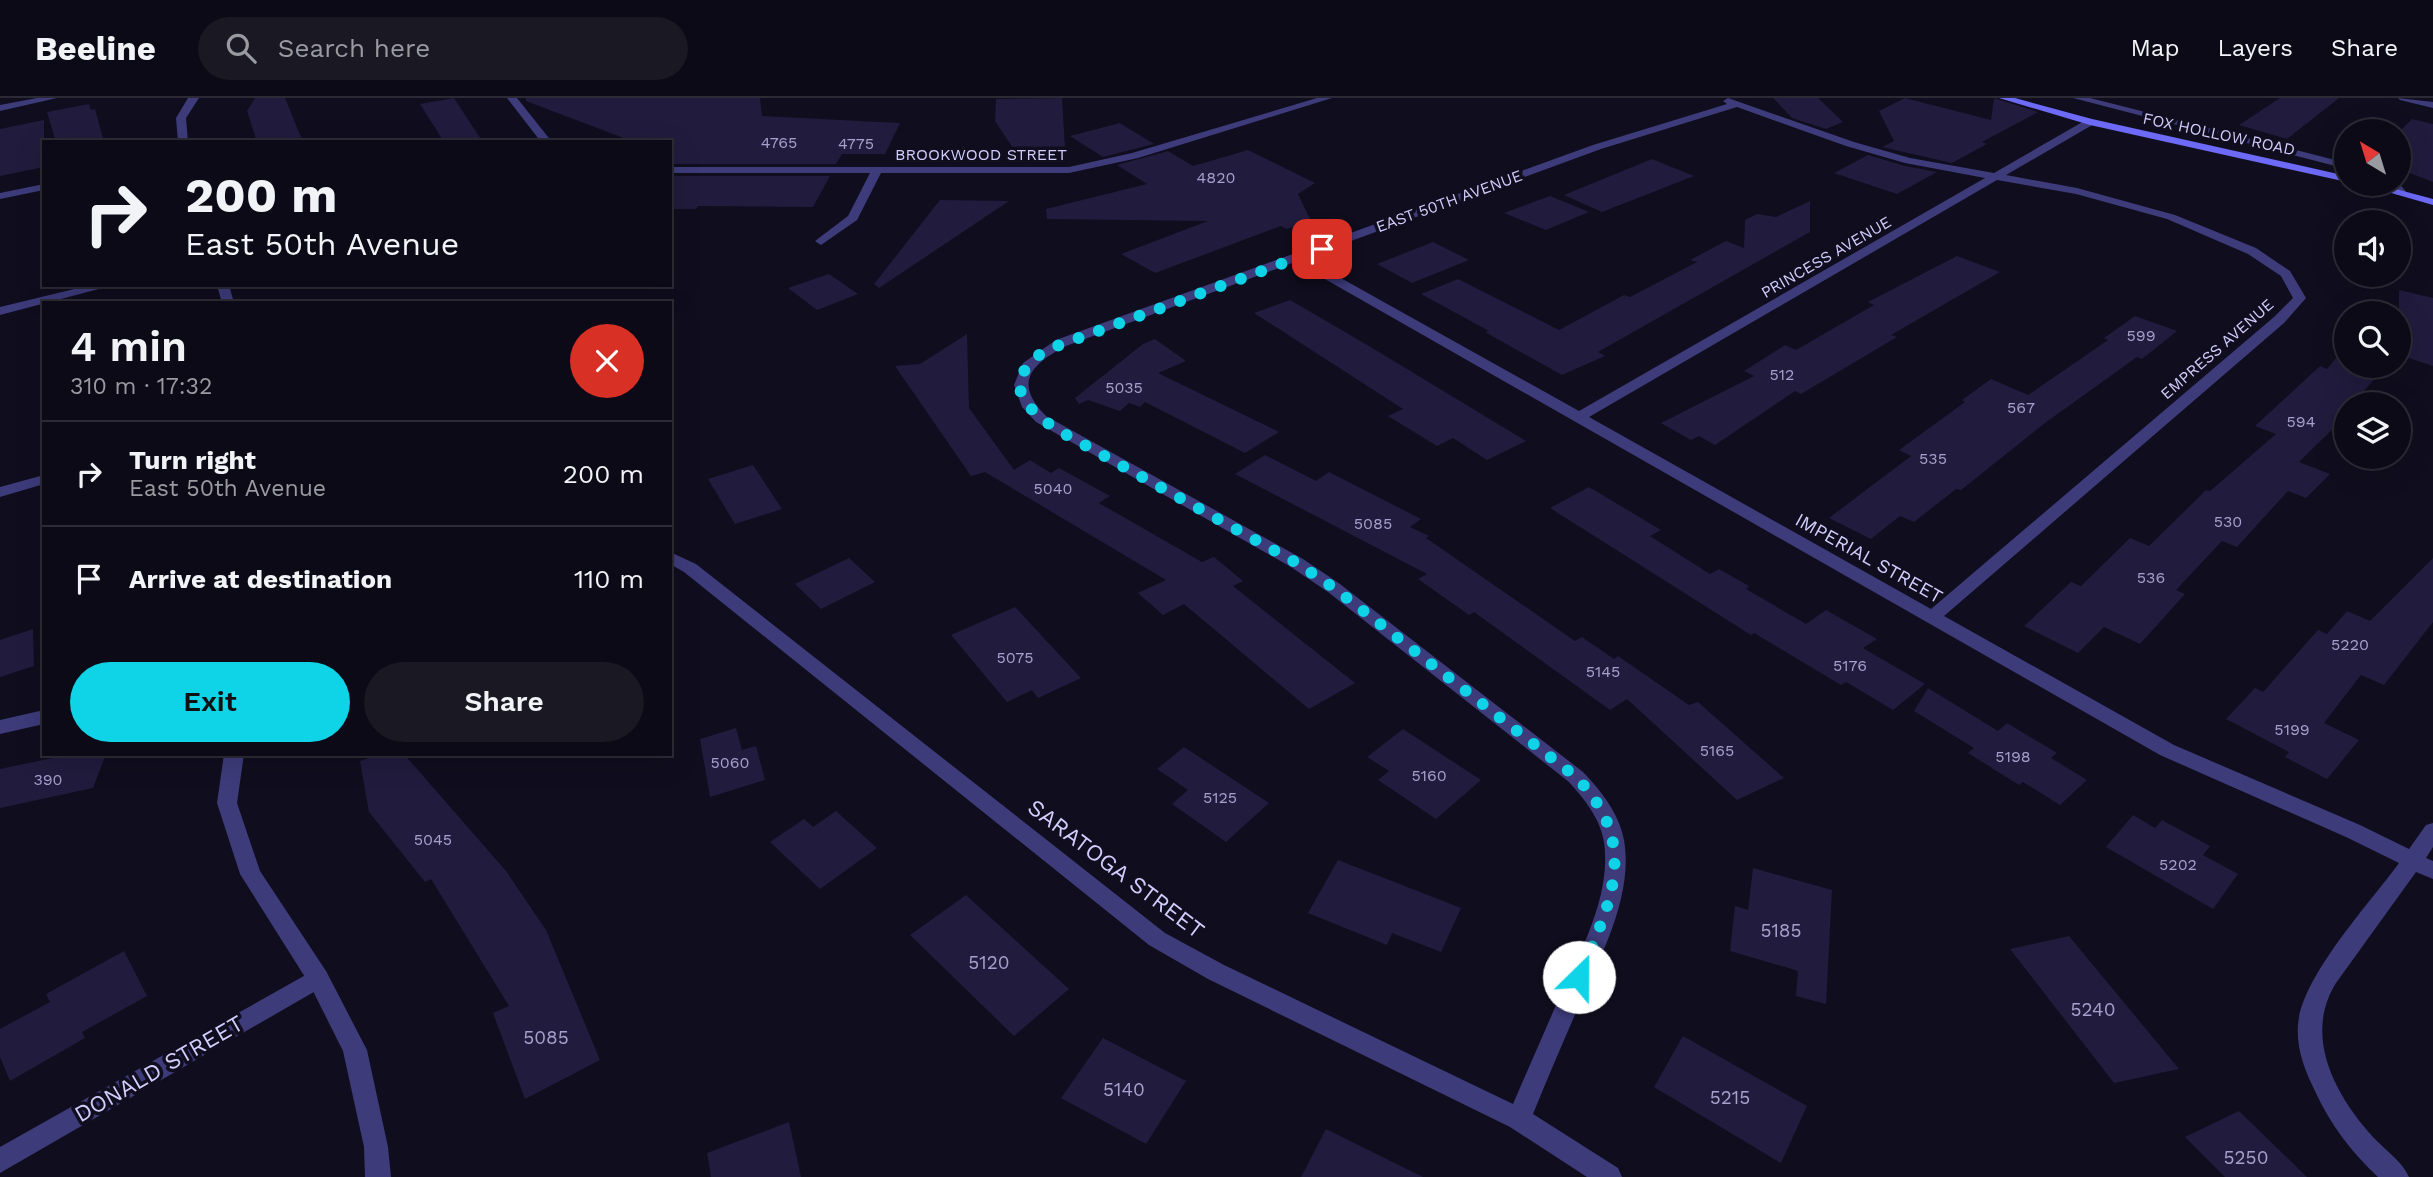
<!DOCTYPE html>
<html lang="en">
<head>
<meta charset="utf-8">
<style>
	:root { --surface:#0c0a16; --page:#1a1823; --text:#f1f3f6; --muted:#9a9aa1; --line:#2c2b35; --accent:#0fd3e6 }
	body { margin:0; font-family:"Work Sans",sans-serif; background:var(--page); color:var(--text); height:100vh; display:flex; flex-direction:column; font-size:26px; white-space:nowrap }
	* { box-sizing:border-box; margin:0 }
	p { font-size:23px; color:var(--muted) }
	.icon { flex:none; width:38px; height:38px; fill:none; stroke:currentColor; stroke-width:2; stroke-linecap:round; stroke-linejoin:round }
	.map { position:relative; flex:1; overflow:hidden }
	.side { position:absolute; left:42px; top:203px; width:630px; height:455px; display:flex; flex-direction:column; background:var(--surface); border-radius:0px; box-shadow:0 7px 28px #0002,0 0 0 2px var(--line) }
	.side>* { flex:none }
	.guide { position:absolute; left:42px; top:42px; width:630px; height:147px; border-radius:0px; box-shadow:0 7px 28px #0002,0 0 0 2px var(--line); background:#0c0a16; color:var(--text); overflow:hidden }
	.needle { width:46px; rotate:322deg }
	.buttons { position:absolute; left:2334px; top:21px; display:grid; gap:14px }
	.buttons a { display:grid; place-items:center; width:77px; height:77px; border-radius:50%; background:var(--surface); box-shadow:0 7px 28px #0002,0 0 0 2px var(--line); font-size:35px }
	.pin { position:absolute; display:grid; place-items:center; width:60px; height:60px; color:#fff; margin:-30px; border-radius:14px; box-shadow:0 4px 10px #0006 }
	.me { position:absolute; width:77px; margin:-38px; rotate:23deg; stroke-linejoin:round; filter:drop-shadow(0 0 5px #0008) }
	.turn { display:flex; align-items:center; gap:24px; height:147px; padding:0 28px; font-size:32px }
	.turn .icon { width:91px; height:91px; stroke-width:2.5 }
	.turn b { display:block; font-size:49px; line-height:60px }
	.round { display:grid; place-items:center; flex:none; width:74px; height:74px; border-radius:37px; background:var(--page) }
	.head { display:flex; align-items:center; justify-content:space-between; height:119px; padding:0 28px }
	h1 { font-size:42px; font-weight:600; line-height:52px }
	.primary-button { display:flex; gap:14px; margin-top:auto; padding:14px 28px }
	.primary-button a { flex:1; height:80px; border-radius:42px; background:var(--accent); color:#111; font-size:28px; font-weight:600; line-height:80px; text-align:center }
	.primary-button a+a { background:var(--page); color:var(--text) }
	ul { padding:0; list-style:none }
	li { display:flex; align-items:center; gap:21px; height:105px; padding:0 28px; border-top:2px solid var(--line) }
	li div { flex:1 }
	li b { display:block; font-size:26px }
	li em { font-style:normal }
	header { display:flex; align-items:center; gap:42px; box-sizing:border-box; height:98px; padding:0 35px; background:var(--surface); border-bottom:2px solid var(--line) }
	header strong { font-size:33px }
	nav { display:flex; gap:38px; margin-inline-start:auto; font-size:24px }
	.search { width:490px; height:63px; background:var(--page); display:flex; align-items:center; gap:18px; box-sizing:border-box; padding:0 24px; border-radius:38px; color:var(--muted); font-size:26px }
	.map>svg:first-child { display:block }
	.building { fill:#211b3d }
	.lines { fill:none; stroke-linecap:round; stroke-linejoin:round }
	.service { fill:#3d3b7a; fill-rule:evenodd }
	.minor { fill:#3d3b7a; fill-rule:evenodd }
	.tertiary { fill:#3d3b7a; fill-rule:evenodd }
	.secondary { fill:#6c6af6; fill-rule:evenodd }
	.route { stroke:#0fd3e6; stroke-width:12; stroke-dasharray:0 21.6 }
	.labels { text-anchor:middle; dominant-baseline:central; stroke-width:7; stroke-linejoin:round; paint-order:stroke }
	.far-street-label { font-size:16px; fill:#d2cdfc; stroke:#100d1e }
	.number-label { font-size:16px; fill:#a6a0cc }
	.street-label { font-size:19px; fill:#d2cdfc; stroke:#100d1e }
	.near-number-label { font-size:19px; fill:#a6a0cc }
	.near-street-label { font-size:23px; fill:#d2cdfc; stroke:#100d1e }
</style>
</head>
<body>
<header>
<strong>Beeline</strong>
<div class="search"><svg class="icon" aria-label="search" viewBox="0 0 24 24"><circle cx="10" cy="10" r="6"/><path d="M15 15l6 6"/></svg>Search here</div>
<nav><a>Map</a><a>Layers</a><a>Share</a></nav>
</header>
<div class="map">
<svg width="2433" height="1079" viewBox="0 0 2433 1079">
	<rect width="100%" height="100%" fill="#100d1e"/>
	<path class="building" d="M 255,0 L 285,0 L 303,44 L 257,44 L 247,13 Z
		M 454,0 L 463,14 L 483,44 L 444,44 L 420,6 Z
		M 526,0 L 760,0 L 762,18 L 900,25 L 885,56 L 842,56 L 836,66 L 670,66 L 670,44 L 634,44 L 526,3 Z
		M 1062,0 L 1065,49 L 1017,56 L 995,23 L 996,1 Z
		M 1773,0 L 1818,0 L 1843,24 L 1826,31 L 1792,20 Z
		M 1905,0 L 1991,22 L 1994,0 L 2038,14 L 1982,44 L 1987,46 L 1952,65 L 1882,49 L 1894,43 L 1879,13 Z
		M 2280,0 L 2339,0 L 2287,41 L 2239,27 Z
		M 89,6 L 91,12 L 95,11 L 104,44 L 56,44 L 47,14 Z
		M 2412,21 L 2433,26 L 2433,84 L 2399,71 L 2399,34 Z
		M 44,22 L 44,69 L 0,78 L 0,31 Z
		M 1120,25 L 1154,46 L 1103,59 L 1070,38 Z
		M 1248,52 L 1315,85 L 1298,96 L 1311,123 L 1287,131 L 1281,128 L 1155,175 L 1121,156 L 1208,123 L 1047,121 L 1046,111 L 1147,86 L 1117,67 L 1168,53 L 1193,68 Z
		M 1868,57 L 1905,68 L 1937,74 L 1897,96 L 1834,75 Z
		M 1652,61 L 1694,78 L 1602,114 L 1564,97 Z
		M 670,78 L 830,78 L 813,109 L 698,108 L 696,111 L 670,111 Z
		M 1550,98 L 1589,114 L 1546,132 L 1504,115 Z
		M 940,102 L 1009,103 L 879,190 L 874,186 Z
		M 1810,103 L 1810,134 L 1598,254 L 1605,258 L 1562,277 L 1485,234 L 1489,233 L 1421,196 L 1458,181 L 1559,232 L 1624,197 L 1630,199 L 1697,164 L 1690,162 L 1726,143 L 1744,150 L 1745,122 L 1757,116 L 1776,119 Z
		M 1433,144 L 1469,162 L 1412,185 L 1377,166 Z
		M 1957,158 L 2000,174 L 1891,237 L 1897,239 L 1801,296 L 1795,293 L 1715,347 L 1699,338 L 1691,342 L 1661,325 L 1754,278 L 1744,273 L 1785,247 L 1796,252 L 1874,207 L 1868,204 Z
		M 829,176 L 858,196 L 817,212 L 788,190 Z
		M 2399,192 L 2433,200 L 2433,268 L 2399,257 Z
		M 1290,202 L 1369,248 L 1526,343 L 1487,362 L 1453,340 L 1437,348 L 1388,318 L 1403,311 L 1254,215 Z
		M 2135,218 L 2177,233 L 2142,261 L 2137,259 L 2045,325 L 1961,392 L 1956,391 L 1914,424 L 1900,418 L 1871,441 L 1829,420 L 1911,358 L 1899,352 L 1965,304 L 1962,302 L 1991,281 L 2028,297 L 2108,242 L 2104,240 Z
		M 967,236 L 969,310 L 1014,372 L 1030,362 L 1051,375 L 1059,370 L 1110,398 L 1099,405 L 1202,464 L 1214,459 L 1243,483 L 1233,488 L 1355,585 L 1309,611 L 1184,506 L 1163,517 L 1138,495 L 1166,482 L 985,374 L 971,378 L 895,268 L 920,266 Z
		M 1155,241 L 1186,263 L 1158,275 L 1279,334 L 1245,355 L 1145,304 L 1140,309 L 1129,305 L 1120,313 L 1088,302 L 1079,306 L 1075,300 L 1143,246 Z
		M 2336,260 L 2347,264 L 2347,268 L 2359,268 L 2380,275 L 2352,306 L 2347,306 L 2343,316 L 2346,318 L 2299,364 L 2330,376 L 2306,400 L 2288,393 L 2237,449 L 2222,443 L 2176,492 L 2185,496 L 2140,546 L 2104,529 L 2078,555 L 2024,528 L 2071,484 L 2081,488 L 2130,440 L 2149,448 L 2206,392 L 2210,393 L 2276,336 L 2255,328 L 2320,268 L 2327,271 Z
		M 1265,357 L 1316,383 L 1329,374 L 1421,421 L 1410,429 L 1429,438 L 1426,440 L 1575,543 L 1582,539 L 1614,561 L 1618,558 L 1689,607 L 1698,604 L 1784,680 L 1737,702 L 1627,601 L 1610,612 L 1474,514 L 1469,517 L 1418,481 L 1427,476 L 1235,376 Z
		M 753,367 L 782,411 L 735,426 L 708,381 Z
		M 1589,389 L 1661,432 L 1650,438 L 1710,476 L 1719,471 L 1749,488 L 1746,491 L 1806,526 L 1826,512 L 1877,541 L 1863,550 L 1925,586 L 1893,612 L 1846,584 L 1841,587 L 1754,535 L 1751,537 L 1550,410 Z
		M 849,460 L 875,484 L 821,511 L 795,486 Z
		M 2433,460 L 2433,524 L 2384,587 L 2361,577 L 2324,625 L 2359,642 L 2327,681 L 2285,659 L 2289,654 L 2226,621 L 2255,590 L 2263,594 L 2318,532 L 2327,536 L 2347,513 L 2370,523 Z
		M 1015,509 L 1081,580 L 1038,600 L 1032,592 L 1007,604 L 951,537 Z
		M 33,531 L 34,568 L 0,579 L 0,542 Z
		M 1928,590 L 1998,633 L 2007,625 L 2057,655 L 2051,660 L 2087,682 L 2060,707 L 2023,684 L 2019,687 L 1968,655 L 1974,650 L 1914,613 Z
		M 736,630 L 742,652 L 756,648 L 765,682 L 710,699 L 700,641 Z
		M 1403,631 L 1481,682 L 1436,721 L 1378,682 L 1389,673 L 1367,659 Z
		M 1184,649 L 1269,705 L 1226,744 L 1172,706 L 1188,692 L 1157,671 Z
		M 72,656 L 106,656 L 93,690 L 0,710 L 0,671 Z
		M 380,656 L 404,656 L 506,773 L 546,832 L 600,962 L 525,1001 L 493,915 L 509,908 L 431,781 L 425,784 L 369,714 L 360,663 Z
		M 836,713 L 877,750 L 820,791 L 770,744 L 804,721 L 813,729 Z
		M 2133,717 L 2155,730 L 2162,722 L 2210,748 L 2203,757 L 2238,776 L 2213,811 L 2106,749 Z
		M 1338,762 L 1461,810 L 1441,854 L 1392,835 L 1387,847 L 1308,815 Z
		M 1753,770 L 1832,792 L 1826,906 L 1796,898 L 1798,873 L 1730,853 L 1735,808 L 1748,812 Z
		M 966,797 L 1069,891 L 1014,938 L 910,837 Z
		M 2069,838 L 2179,971 L 2114,985 L 2010,851 Z
		M 124,853 L 147,898 L 82,934 L 85,940 L 10,983 L 0,959 L 0,931 L 50,904 L 46,896 Z
		M 1683,938 L 1807,1008 L 1781,1065 L 1654,989 Z
		M 1103,940 L 1186,983 L 1146,1046 L 1061,1000 Z
		M 2239,1013 L 2307,1079 L 2225,1079 L 2185,1039 Z
		M 789,1024 L 801,1079 L 711,1079 L 707,1055 Z
		M 1326,1031 L 1423,1079 L 1301,1079 Z"/>
	<g class="lines">
		<path class="service" d="M 2073,0 L 2090,0 L 2347,65 L 2347,71 Z
			M 2399,85 L 2407,95 L 2405,97 L 2397,97 L 2389,86 Z"/>
		<path class="minor" d="M 37,0 L 57,0 L 0,13 L 0,7 Z
			M 507,0 L 517,0 L 552,44 L 541,44 Z
			M 1317,0 L 1332,0 L 1138,60 L 1069,75 L 881,75 L 857,122 L 821,147 L 815,143 L 848,118 L 870,75 L 670,75 L 670,69 L 1069,69 L 1132,55 Z
			M 1728,0 L 1854,44 L 1910,60 L 1994,75 L 2086,22 L 2094,22 L 2094,26 L 2006,77 L 2077,90 L 2175,117 L 2256,150 L 2290,173 L 2306,200 L 2284,225 L 1944,518 L 2174,647 L 2360,727 L 2409,751 L 2426,727 L 2433,725 L 2433,749 L 2426,760 L 2433,763 L 2433,781 L 2416,774 L 2336,885 C 2303,938 2335,997 2373,1039 C 2385,1052 2402,1063 2409,1079 L 2378,1079 C 2352,1055 2330,1026 2315,993 C 2305,973 2296,950 2298,927 C 2301,879 2370,805 2399,765 L 2346,739 L 2160,657 L 1295,164 L 1066,248 C 1031,266 1013,285 1046,318 L 1303,461 L 1340,486 L 1583,674 C 1601,693 1619,715 1624,742 C 1634,799 1599,861 1577,912 C 1562,947 1547,981 1533,1016 L 1618,1070 L 1622,1079 L 1587,1079 L 1510,1029 L 1208,881 L 1149,847 L 684,474 L 670,466 L 670,454 L 696,466 L 1165,835 L 1224,867 L 1513,1006 C 1527,973 1542,940 1556,907 C 1578,858 1612,799 1604,744 C 1600,720 1585,702 1569,684 L 1328,494 L 1291,469 L 1036,324 L 1022,309 L 1014,287 L 1023,265 L 1056,242 L 1593,47 L 1727,6 L 1723,3 ZM 1737,9 L 1846,48 L 1905,65 L 1985,80 L 1579,313 L 1305,160 L 1601,51 ZM 1997,82 L 2076,96 L 2167,121 L 2248,156 L 2281,178 L 2293,200 L 2274,219 L 1931,511 L 1589,319 Z
			M 2398,0 L 2433,4 L 2433,10 L 2400,2 Z
			M 44,86 L 44,92 L 0,101 L 0,95 Z
			M 91,187 L 114,187 L 0,217 L 0,209 Z
			M 44,377 L 44,386 L 0,399 L 0,389 Z
			M 44,612 L 44,626 L 0,636 L 0,622 Z
			M 318,870 L 326,873 L 329,880 L 326,887 L 0,1075 L 0,1049 Z"/>
		<path class="tertiary" d="M 188,0 L 199,0 L 186,20 L 188,44 L 178,44 L 176,20 Z
			M 217,187 L 229,187 L 234,205 L 222,205 Z
			M 224,656 L 244,656 L 237,705 L 260,773 L 326,873 L 367,952 L 388,1049 L 391,1079 L 365,1079 L 364,1049 L 343,953 L 310,887 L 240,776 L 217,705 Z"/>
		<path class="secondary" d="M 1999,0 L 2015,0 L 2092,21 L 2347,78 L 2347,84 L 2090,27 Z
			M 2360,86 L 2377,86 L 2433,101 L 2433,107 Z"/>
	</g>
	<g class="lines">
		<path class="route" d="M 1322,151 L 1046,252 C 998,285 1024,310 1061,334 L 1297,465 L 1334,490 L 1576,679 C 1641,746 1611,804 1579,879"/>
	</g>
	<g class="labels">
		<g class="far-street-label">
			<text transform="translate(2219 36) rotate(12)">FOX HOLLOW ROAD</text>
			<text x="981" y="56">BROOKWOOD STREET</text>
			<text transform="translate(1449 103) rotate(-20)">EAST 50TH AVENUE</text>
			<text transform="translate(1826 159) rotate(-30)">PRINCESS AVENUE</text>
			<text transform="translate(2217 251) rotate(-41)">EMPRESS AVENUE</text>
		</g>
		<g class="number-label">
			<text x="779" y="44">4765</text>
			<text x="856" y="45">4775</text>
			<text x="1216" y="79">4820</text>
			<text x="2141" y="237">599</text>
			<text x="1782" y="276">512</text>
			<text x="1124" y="289">5035</text>
			<text x="2021" y="309">567</text>
			<text x="2301" y="323">594</text>
			<text x="1933" y="360">535</text>
			<text x="1053" y="390">5040</text>
			<text x="2228" y="423">530</text>
			<text x="1373" y="425">5085</text>
			<text x="2151" y="479">536</text>
			<text x="2350" y="546">5220</text>
			<text x="1015" y="559">5075</text>
			<text x="1850" y="567">5176</text>
			<text x="1603" y="573">5145</text>
			<text x="2292" y="631">5199</text>
			<text x="1717" y="652">5165</text>
			<text x="2013" y="658">5198</text>
			<text x="730" y="664">5060</text>
			<text x="1429" y="677">5160</text>
			<text x="48" y="681">390</text>
			<text x="1220" y="699">5125</text>
			<text x="433" y="741">5045</text>
			<text x="2178" y="766">5202</text>
		</g>
		<g class="street-label">
			<text transform="translate(1869 460) rotate(29)">IMPERIAL STREET</text>
		</g>
		<g class="near-number-label">
			<text x="1781" y="832">5185</text>
			<text x="989" y="864">5120</text>
			<text x="2093" y="911">5240</text>
			<text x="546" y="939">5085</text>
			<text x="1124" y="991">5140</text>
			<text x="1730" y="999">5215</text>
			<text x="2246" y="1059">5250</text>
		</g>
		<g class="near-street-label">
			<text transform="translate(1116 771) rotate(37)">SARATOGA STREET</text>
			<text transform="translate(159 971) rotate(-30)">DONALD STREET</text>
		</g>
	</g>
</svg>
<div class="buttons">
<a><svg class="needle" viewBox="-14 -14 28 28"><path d="M0-13l5 13h-10z" fill="#e53935"/><path d="M0 13l5-13h-10z" fill="#9a9aa1"/></svg></a>
<a><svg class="icon" aria-label="sound" viewBox="0 0 24 24"><path d="M4 9h4l5-4v14l-5-4H4zM17 9q2 3 0 6"/></svg></a>
<a><svg class="icon" aria-label="search" viewBox="0 0 24 24"><circle cx="10" cy="10" r="6"/><path d="M15 15l6 6"/></svg></a>
<a><svg class="icon" aria-label="layers" viewBox="0 0 24 24"><path d="M12 4l9 5-9 5-9-5zM3 14l9 5 9-5"/></svg></a>
</div>
<div class="pin" style="left:1322px;top:151px;background:#d93025"><svg class="icon" aria-label="arrive" viewBox="0 0 24 24"><path d="M6 21V4h12l-3 4 3 4H6"/></svg></div>
<svg class="me" style="left:1579px;top:879px" viewBox="-20 -20 40 40"><circle r="19" fill="#fff"/><path d="M0-13L10 11 0 6-10 11z" fill="#0fd3e6"/></svg>
<div class="guide">
<div class="turn"><svg class="icon" aria-label="right" viewBox="0 0 24 24"><path d="M7 20v-9h11M14 6l5 5-5 5"/></svg><div><b>200 m</b>East 50th Avenue</div></div>
</div>
<section class="side">
<div class="head"><div><h1>4 min</h1><p>310 m · 17:32</p></div><a class="round" style="background:#d93025;color:#fff"><svg class="icon" aria-label="close" viewBox="0 0 24 24"><path d="M6 6l12 12M18 6L6 18"/></svg></a></div>
<ul>
<li><svg class="icon" aria-label="right" viewBox="0 0 24 24"><path d="M7 20v-9h11M14 6l5 5-5 5"/></svg><div><b>Turn right</b><p>East 50th Avenue</p></div><em>200 m</em></li>
<li><svg class="icon" aria-label="arrive" viewBox="0 0 24 24"><path d="M6 21V4h12l-3 4 3 4H6"/></svg><div><b>Arrive at destination</b></div><em>110 m</em></li>
</ul>
<div class="primary-button"><a>Exit</a><a>Share</a></div>
</section>
</div>
</body>
</html>
